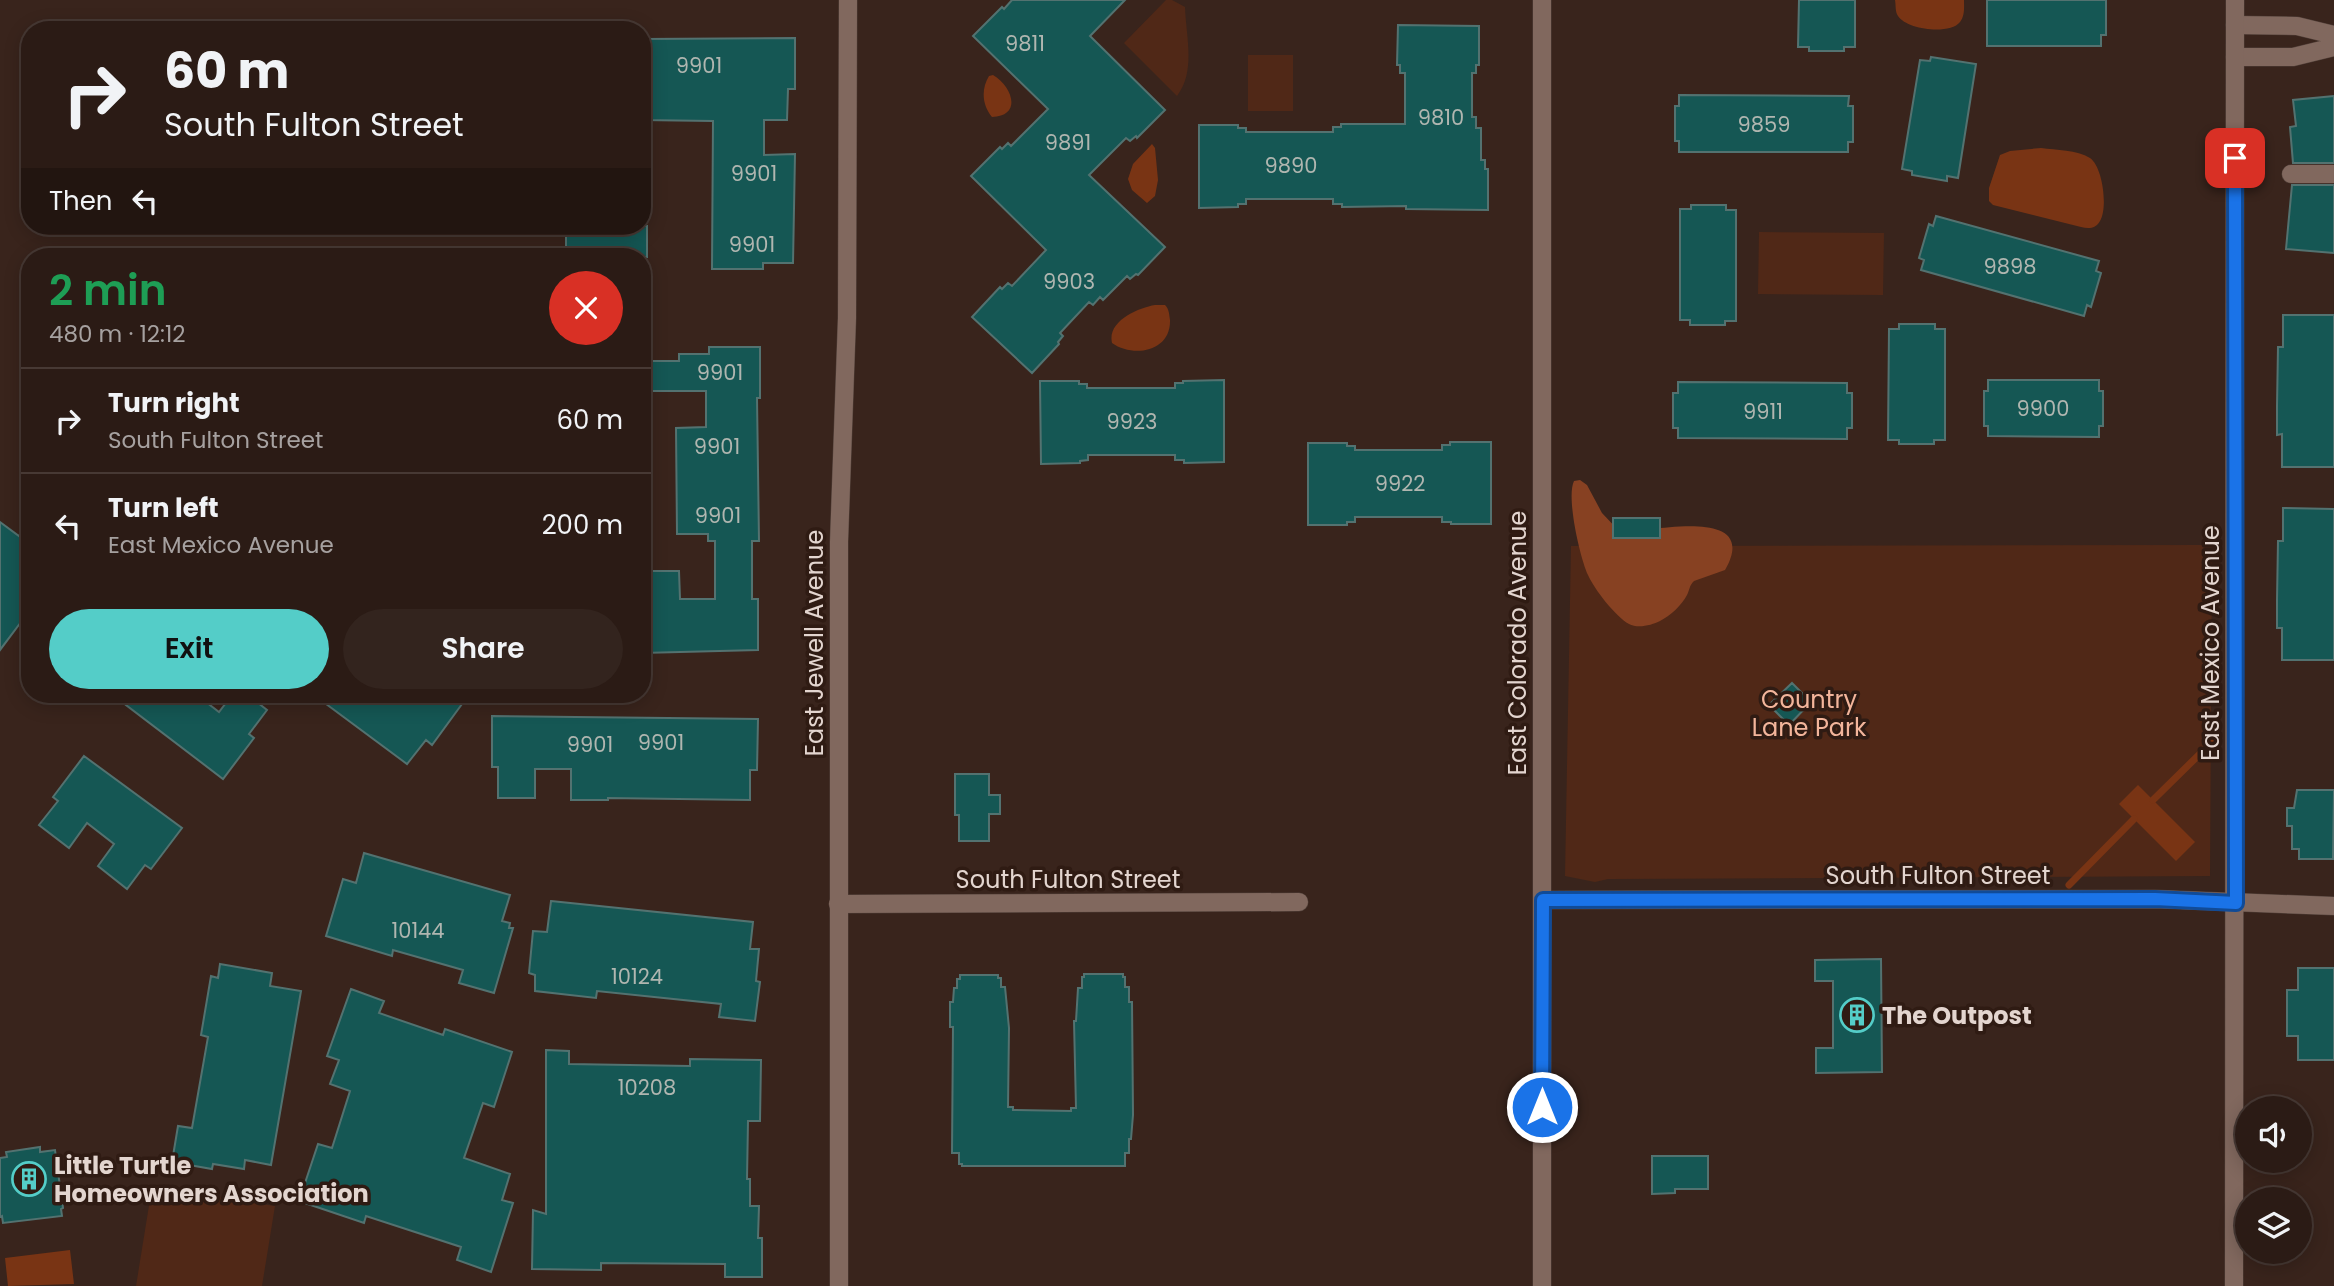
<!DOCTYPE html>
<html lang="en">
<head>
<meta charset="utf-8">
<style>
	:root { --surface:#2b1b15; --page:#33241e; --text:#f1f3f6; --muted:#a6a1a0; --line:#473934; --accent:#54cdc8 }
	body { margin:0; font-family:Poppins,sans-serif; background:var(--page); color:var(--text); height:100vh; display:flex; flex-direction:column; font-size:26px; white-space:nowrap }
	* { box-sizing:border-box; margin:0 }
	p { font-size:23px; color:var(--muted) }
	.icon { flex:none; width:38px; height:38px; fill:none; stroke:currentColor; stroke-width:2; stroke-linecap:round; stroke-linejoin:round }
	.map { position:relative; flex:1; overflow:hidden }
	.sheet { position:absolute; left:21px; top:248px; width:630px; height:455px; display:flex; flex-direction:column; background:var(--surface); border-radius:28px; box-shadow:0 4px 18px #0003,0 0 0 2px var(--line) }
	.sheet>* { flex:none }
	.banner { position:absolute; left:21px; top:21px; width:630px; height:214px; border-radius:28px; box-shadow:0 4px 18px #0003,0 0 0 2px var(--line); background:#2b1b15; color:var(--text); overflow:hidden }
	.buttons { position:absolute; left:2235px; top:1096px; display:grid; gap:14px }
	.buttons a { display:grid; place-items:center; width:77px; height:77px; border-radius:50%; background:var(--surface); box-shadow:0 4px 18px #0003,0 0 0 2px var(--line); font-size:35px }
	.pin { position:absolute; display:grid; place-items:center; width:60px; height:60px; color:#fff; margin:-30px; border-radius:14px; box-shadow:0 4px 10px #0006 }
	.me { position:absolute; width:77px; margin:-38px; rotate:0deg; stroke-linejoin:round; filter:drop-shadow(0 0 5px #0008) }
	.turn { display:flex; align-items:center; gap:24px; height:147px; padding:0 28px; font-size:32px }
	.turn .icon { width:91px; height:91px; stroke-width:2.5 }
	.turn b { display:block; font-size:49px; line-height:60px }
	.then { display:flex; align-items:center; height:66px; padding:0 28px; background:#0003; gap:14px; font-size:26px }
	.round { display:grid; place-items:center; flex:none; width:74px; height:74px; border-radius:37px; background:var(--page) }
	.headline { display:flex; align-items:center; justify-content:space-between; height:119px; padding:0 28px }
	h1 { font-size:42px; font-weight:600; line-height:52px; color:#1e9e55 }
	.action { display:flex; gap:14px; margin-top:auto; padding:14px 28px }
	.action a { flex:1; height:80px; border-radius:42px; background:var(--accent); color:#111; font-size:28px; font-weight:600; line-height:80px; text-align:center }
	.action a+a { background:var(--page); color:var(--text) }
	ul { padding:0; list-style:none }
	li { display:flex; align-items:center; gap:21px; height:105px; padding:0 28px; border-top:2px solid var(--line) }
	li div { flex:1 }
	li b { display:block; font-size:26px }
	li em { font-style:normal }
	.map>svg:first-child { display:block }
	.green { fill:#502817 }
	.forest { fill:#874122 }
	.water { fill:#793414 }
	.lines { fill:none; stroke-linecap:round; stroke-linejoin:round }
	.stream { stroke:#793414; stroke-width:7 }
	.building { fill:#155754; stroke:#537270; stroke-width:2 }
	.minor-casing { stroke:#52413a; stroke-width:19 }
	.tertiary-casing { stroke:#52413a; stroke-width:19 }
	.minor { stroke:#81685e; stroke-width:18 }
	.tertiary { stroke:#81685e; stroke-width:18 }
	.route-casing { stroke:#114b97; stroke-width:18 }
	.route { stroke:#1a73e8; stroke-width:12 }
	.labels { text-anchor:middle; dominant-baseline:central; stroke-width:7; stroke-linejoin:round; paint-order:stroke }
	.number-label { font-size:21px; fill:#b0b6b0 }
	.street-label { font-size:24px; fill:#e3d5cf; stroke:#2f1b13 }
	.park-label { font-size:24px; fill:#f3b59b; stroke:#2f1b13 }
	.poi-label { font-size:24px; font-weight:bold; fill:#e3d5cf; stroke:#2f1b13; text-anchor:start }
</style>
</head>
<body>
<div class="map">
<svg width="2334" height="1286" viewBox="0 0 2334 1286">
	<rect width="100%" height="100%" fill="#39241c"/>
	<path class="green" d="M 1166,0 L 1172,0 L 1185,7 C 1186,37 1196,71 1177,96 L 1124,43 Z
		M 1248,55 L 1293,55 L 1293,111 L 1248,111 Z
		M 1759,232 L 1884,233 L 1883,295 L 1758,294 Z
		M 2212,545 L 2210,876 L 1608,879 L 1595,882 L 1565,876 L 1571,546 Z
		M 152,1187 L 275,1206 L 262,1286 L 136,1286 Z"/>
	<path class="forest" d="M 1580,480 L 1587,485 L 1602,513 L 1619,531 C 1630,530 1641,530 1652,529 C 1682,526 1756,516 1725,570 L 1694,581 C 1689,586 1690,589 1687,595 C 1682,605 1670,616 1660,621 C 1652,625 1638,629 1629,624 C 1616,617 1594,589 1588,575 C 1580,558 1566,497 1574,481 Z"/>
	<path class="water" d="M 1895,0 L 1964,0 C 1964,7 1965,16 1960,22 C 1950,35 1907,30 1898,16 C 1895,12 1896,5 1895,0 Z
		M 993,75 C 1012,86 1023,116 992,117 C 982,105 981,89 989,76 Z
		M 1152,144 L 1155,148 L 1158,180 L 1155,196 L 1147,203 L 1132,190 L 1128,179 L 1133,164 Z
		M 2041,148 C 2056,150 2077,150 2090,158 C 2103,167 2108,208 2100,221 C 2096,229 2088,229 2081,227 L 1993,205 L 1989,201 L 1989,188 L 2000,155 L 2010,151 Z
		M 1155,305 L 1165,305 C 1169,309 1169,313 1170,320 C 1171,352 1133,358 1112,343 C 1107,321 1138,308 1155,305 Z
		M 2138,785 L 2195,842 L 2176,861 L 2119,804 Z
		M 70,1250 L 74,1284 L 8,1286 L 5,1258 Z"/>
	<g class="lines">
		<path class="stream" d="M 2153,800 L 2215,739
			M 2069,885 L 2134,819"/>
	</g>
	<path class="building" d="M 1012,0 L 1125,0 L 1090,36 L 1165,110 L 1137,138 L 1136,136 L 1130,141 L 1126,138 L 1089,175 L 1165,247 L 1138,275 L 1136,274 L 1130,279 L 1127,276 L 1103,300 L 1100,297 L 1093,305 L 1089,302 L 1060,333 L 1063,336 L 1058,342 L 1059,344 L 1032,373 L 972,317 L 1000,287 L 1002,289 L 1008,283 L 1012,286 L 1046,250 L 971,176 L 1000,147 L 1002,149 L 1008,143 L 1011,146 L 1048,109 L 973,36 L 1002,7 L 1004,9 Z
		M 1799,0 L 1855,0 L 1855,47 L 1844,47 L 1844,51 L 1809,51 L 1809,47 L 1798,47 Z
		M 1987,0 L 2106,0 L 2106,35 L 2101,35 L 2101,46 L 1987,46 Z
		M 1398,25 L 1479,26 L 1479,65 L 1476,65 L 1476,73 L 1472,73 L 1472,117 L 1476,117 L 1476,128 L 1481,128 L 1481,160 L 1485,160 L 1485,169 L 1488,169 L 1488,210 L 1406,209 L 1406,206 L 1342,207 L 1342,204 L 1333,204 L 1333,199 L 1246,199 L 1246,204 L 1238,204 L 1238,207 L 1199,208 L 1199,125 L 1238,125 L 1238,128 L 1246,128 L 1246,132 L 1333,132 L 1333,127 L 1341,127 L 1341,124 L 1405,124 L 1405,73 L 1400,73 L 1400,65 L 1397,65 Z
		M 795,38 L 795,89 L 788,89 L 787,120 L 764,120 L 764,155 L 795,154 L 793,263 L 763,263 L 763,269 L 712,269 L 713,121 L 642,120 L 642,39 Z
		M 1931,57 L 1976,64 L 1958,178 L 1947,176 L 1947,181 L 1912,175 L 1912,171 L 1902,169 L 1920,60 L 1930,61 Z
		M 1679,95 L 1849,96 L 1848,106 L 1853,106 L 1853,142 L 1848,142 L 1848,152 L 1679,152 L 1679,141 L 1675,141 L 1675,106 L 1679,106 Z
		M 2334,96 L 2334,163 L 2293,163 L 2290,127 L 2296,126 L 2293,100 Z
		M 2292,185 L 2334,185 L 2334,253 L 2286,249 Z
		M 1691,205 L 1726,205 L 1726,210 L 1736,210 L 1736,321 L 1725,321 L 1725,325 L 1690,325 L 1690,320 L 1680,320 L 1680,209 L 1691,209 Z
		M 1936,216 L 2099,261 L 2096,271 L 2101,273 L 2091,307 L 2087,305 L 2084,316 L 1921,270 L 1924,260 L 1919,258 L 1929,224 L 1933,226 Z
		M 566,226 L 647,226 L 647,257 L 566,257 Z
		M 2283,315 L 2334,315 L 2334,467 L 2282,467 L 2282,434 L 2277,435 L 2277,406 L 2278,347 L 2283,347 Z
		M 1899,324 L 1935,324 L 1935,329 L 1945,329 L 1945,440 L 1934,440 L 1934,444 L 1899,444 L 1899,440 L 1888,440 L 1889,329 L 1899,329 Z
		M 709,347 L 760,347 L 760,398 L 757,398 L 759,541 L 752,541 L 752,599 L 758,599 L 758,650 L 642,653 L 642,571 L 679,571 L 680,599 L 715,599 L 715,541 L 708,541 L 708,534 L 677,534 L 676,428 L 706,427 L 706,391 L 642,391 L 642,361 L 679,361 L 679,354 L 709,354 Z
		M 1224,380 L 1224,462 L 1184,463 L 1184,460 L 1175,460 L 1175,455 L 1088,455 L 1088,460 L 1080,461 L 1080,463 L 1041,464 L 1040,381 L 1079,381 L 1079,384 L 1087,384 L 1087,388 L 1175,388 L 1175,383 L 1183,383 L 1183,381 Z
		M 1988,380 L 2099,380 L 2099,391 L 2103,391 L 2103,426 L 2099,426 L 2099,437 L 1988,436 L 1988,426 L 1984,426 L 1984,391 L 1988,391 Z
		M 1678,382 L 1847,383 L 1847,393 L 1852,393 L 1852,428 L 1847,428 L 1847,439 L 1678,438 L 1678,428 L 1673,428 L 1673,393 L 1678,393 Z
		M 1450,442 L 1491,442 L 1491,524 L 1451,524 L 1451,522 L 1442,522 L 1442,517 L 1355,517 L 1355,522 L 1347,522 L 1347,525 L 1308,525 L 1308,443 L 1347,443 L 1347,446 L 1355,446 L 1355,450 L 1442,450 L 1442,445 L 1450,445 Z
		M 2283,508 L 2334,509 L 2334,660 L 2282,660 L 2282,628 L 2277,628 L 2277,600 L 2278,541 L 2283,541 Z
		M 1613,518 L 1660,518 L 1660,538 L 1613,538 Z
		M 0,522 L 19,536 L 30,522 L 30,610 L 0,650 Z
		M 1792,683 L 1811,702 L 1789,725 L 1769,705 Z
		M 135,695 L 197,695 L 219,712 L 232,695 L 248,695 L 267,710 L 249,734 L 254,738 L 223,779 L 126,705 Z
		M 314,695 L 450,695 L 462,704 L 432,745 L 426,740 L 407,764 Z
		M 492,716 L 758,719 L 757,770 L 750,770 L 750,800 L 608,798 L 608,800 L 571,800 L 571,769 L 535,769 L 535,798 L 498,798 L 498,767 L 492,767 Z
		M 84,756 L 182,828 L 151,869 L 145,865 L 127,889 L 98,866 L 114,844 L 87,823 L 69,848 L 39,825 L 58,801 L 53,797 Z
		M 955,774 L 989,774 L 989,795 L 1000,795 L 1000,814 L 989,814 L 989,841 L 959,841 L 959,815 L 955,815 Z
		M 2297,790 L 2334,790 L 2333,859 L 2299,859 L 2299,849 L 2292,849 L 2292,826 L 2287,826 L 2287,808 L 2294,808 Z
		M 364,853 L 510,895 L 502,921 L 510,923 L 509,928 L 513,928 L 494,993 L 459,983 L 463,970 L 393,950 L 392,956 L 326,936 L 343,879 L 356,883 Z
		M 551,901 L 753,922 L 750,949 L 759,949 L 756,981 L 760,982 L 755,1021 L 719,1017 L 721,1004 L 597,991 L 596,998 L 535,991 L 535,975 L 529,973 L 533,931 L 547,932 Z
		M 1881,959 L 1882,1072 L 1816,1073 L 1816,1048 L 1833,1048 L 1833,981 L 1815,981 L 1815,960 Z
		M 220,964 L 272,973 L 270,986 L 301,991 L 271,1165 L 245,1160 L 244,1169 L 213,1164 L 212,1169 L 172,1162 L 178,1126 L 192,1128 L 208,1037 L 201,1035 L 211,976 L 218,978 Z
		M 2298,968 L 2334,968 L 2334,1060 L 2298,1060 L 2298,1036 L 2287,1036 L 2287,990 L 2298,990 Z
		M 1084,974 L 1123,974 L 1123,977 L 1125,977 L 1125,987 L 1129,987 L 1129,1002 L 1132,1002 L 1133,1115 L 1131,1139 L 1129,1139 L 1129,1153 L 1125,1153 L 1125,1166 L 962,1166 L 962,1164 L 959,1164 L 959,1153 L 952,1153 L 953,1027 L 950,1027 L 950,1002 L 953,1002 L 954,988 L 957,988 L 957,979 L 960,979 L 960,975 L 998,975 L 998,978 L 1001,978 L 1001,987 L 1005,987 L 1009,1028 L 1008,1107 L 1013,1107 L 1013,1110 L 1071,1111 L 1071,1108 L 1076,1108 L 1074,1021 L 1076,1021 L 1078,988 L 1082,988 L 1082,977 L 1084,977 Z
		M 351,989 L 384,1001 L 379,1013 L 443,1035 L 445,1029 L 512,1052 L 494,1107 L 483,1103 L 464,1158 L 510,1174 L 502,1200 L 513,1203 L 491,1272 L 457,1260 L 461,1247 L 366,1216 L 364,1223 L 299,1201 L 318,1144 L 332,1148 L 350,1091 L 330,1084 L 339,1060 L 327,1056 Z
		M 546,1050 L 569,1051 L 569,1064 L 690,1066 L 690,1059 L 761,1060 L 760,1121 L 748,1121 L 747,1179 L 750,1179 L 750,1206 L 759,1206 L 758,1238 L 762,1238 L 762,1277 L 725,1277 L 725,1264 L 601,1263 L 601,1270 L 532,1269 L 533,1210 L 546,1214 Z
		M 40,1147 L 40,1152 L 55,1150 L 63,1208 L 61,1209 L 62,1216 L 3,1223 L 2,1216 L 0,1217 L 0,1158 L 7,1157 L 6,1152 Z
		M 1652,1156 L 1708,1156 L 1708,1189 L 1675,1189 L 1675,1193 L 1652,1194 Z"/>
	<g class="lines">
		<g class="minor-casing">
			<path id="minor" d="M 1542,0 L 1542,1286
				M 2235,25 L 2297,26 L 2334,35
				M 2235,57 L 2293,57 L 2334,47
				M 2291,174 L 2334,174
				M 1543,900 L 2155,899 L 2334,906
				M 838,904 L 1299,902"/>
		</g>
		<g class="tertiary-casing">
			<path id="tertiary" d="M 839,1286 L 839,542 L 847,318 L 848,0
				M 2234,1286 L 2235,0"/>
		</g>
		<use href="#minor" class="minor"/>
		<use href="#tertiary" class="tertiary"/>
	</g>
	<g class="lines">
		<g class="route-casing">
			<path id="route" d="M 1542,1107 L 1543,900 L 2155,899 L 2236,903 L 2235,158"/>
		</g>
		<use href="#route" class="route"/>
	</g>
	<defs>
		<g id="building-ring" transform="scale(1.75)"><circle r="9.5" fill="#2f1b13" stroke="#54cdc8" stroke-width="1.5"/><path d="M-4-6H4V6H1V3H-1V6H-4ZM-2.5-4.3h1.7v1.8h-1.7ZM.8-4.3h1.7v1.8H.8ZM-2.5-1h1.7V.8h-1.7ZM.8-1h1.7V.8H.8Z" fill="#54cdc8"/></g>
	</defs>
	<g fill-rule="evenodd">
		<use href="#building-ring" x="1857" y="1015"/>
		<use href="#building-ring" x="29" y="1179"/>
	</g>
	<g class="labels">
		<g class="number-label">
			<text x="1025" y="43">9811</text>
			<text x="699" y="65">9901</text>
			<text x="1441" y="117">9810</text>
			<text x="1764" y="124">9859</text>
			<text x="1068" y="142">9891</text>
			<text x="1291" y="165">9890</text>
			<text x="754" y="173">9901</text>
			<text x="752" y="244">9901</text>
			<text x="2010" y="266">9898</text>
			<text x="1069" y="281">9903</text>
			<text x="720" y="372">9901</text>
			<text x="2043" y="408">9900</text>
			<text x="1763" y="411">9911</text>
			<text x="1132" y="421">9923</text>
			<text x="717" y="446">9901</text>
			<text x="1400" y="483">9922</text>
			<text x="718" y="515">9901</text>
			<text x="661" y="742">9901</text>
			<text x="590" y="744">9901</text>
			<text x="418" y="930">10144</text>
			<text x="637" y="976">10124</text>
			<text x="647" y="1087">10208</text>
		</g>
		<g class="street-label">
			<text transform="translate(814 643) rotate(-90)">East Jewell Avenue</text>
			<text transform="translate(1517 643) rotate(-90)">East Colorado Avenue</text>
			<text transform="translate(2210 643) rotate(-90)">East Mexico Avenue</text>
			<text x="1938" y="875">South Fulton Street</text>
			<text x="1068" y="879">South Fulton Street</text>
		</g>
		<g class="park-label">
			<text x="1809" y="699">Country<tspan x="1809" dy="28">Lane Park</tspan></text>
		</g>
		<g class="poi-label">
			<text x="1882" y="1015">The Outpost</text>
			<text x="54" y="1165">Little Turtle<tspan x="54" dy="28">Homeowners Association</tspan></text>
		</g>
	</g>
</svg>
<div class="buttons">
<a><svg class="icon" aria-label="sound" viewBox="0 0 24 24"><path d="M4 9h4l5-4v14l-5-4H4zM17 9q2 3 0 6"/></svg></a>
<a><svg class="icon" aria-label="layers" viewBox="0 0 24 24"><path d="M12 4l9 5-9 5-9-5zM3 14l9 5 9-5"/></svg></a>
</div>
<div class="pin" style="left:2235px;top:158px;background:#d93025"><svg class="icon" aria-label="arrive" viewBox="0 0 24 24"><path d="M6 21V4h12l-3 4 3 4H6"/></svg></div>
<svg class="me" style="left:1542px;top:1107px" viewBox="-20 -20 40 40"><circle r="17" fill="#1a73e8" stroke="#fff" stroke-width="3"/><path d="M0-11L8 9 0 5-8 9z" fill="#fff"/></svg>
<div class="banner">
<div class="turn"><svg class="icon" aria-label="right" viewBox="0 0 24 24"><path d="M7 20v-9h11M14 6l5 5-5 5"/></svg><div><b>60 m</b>South Fulton Street</div></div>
<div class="then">Then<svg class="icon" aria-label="left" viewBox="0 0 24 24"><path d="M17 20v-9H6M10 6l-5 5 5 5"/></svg></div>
</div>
<section class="sheet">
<div class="headline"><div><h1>2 min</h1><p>480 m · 12:12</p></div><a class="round" style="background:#d93025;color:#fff"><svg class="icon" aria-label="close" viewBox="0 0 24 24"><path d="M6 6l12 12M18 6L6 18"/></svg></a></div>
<ul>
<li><svg class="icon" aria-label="right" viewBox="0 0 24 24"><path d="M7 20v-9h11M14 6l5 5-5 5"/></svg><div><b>Turn right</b><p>South Fulton Street</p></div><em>60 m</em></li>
<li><svg class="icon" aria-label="left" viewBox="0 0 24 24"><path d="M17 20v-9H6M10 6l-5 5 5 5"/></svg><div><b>Turn left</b><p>East Mexico Avenue</p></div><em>200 m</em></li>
</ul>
<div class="action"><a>Exit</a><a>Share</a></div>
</section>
</div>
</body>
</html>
